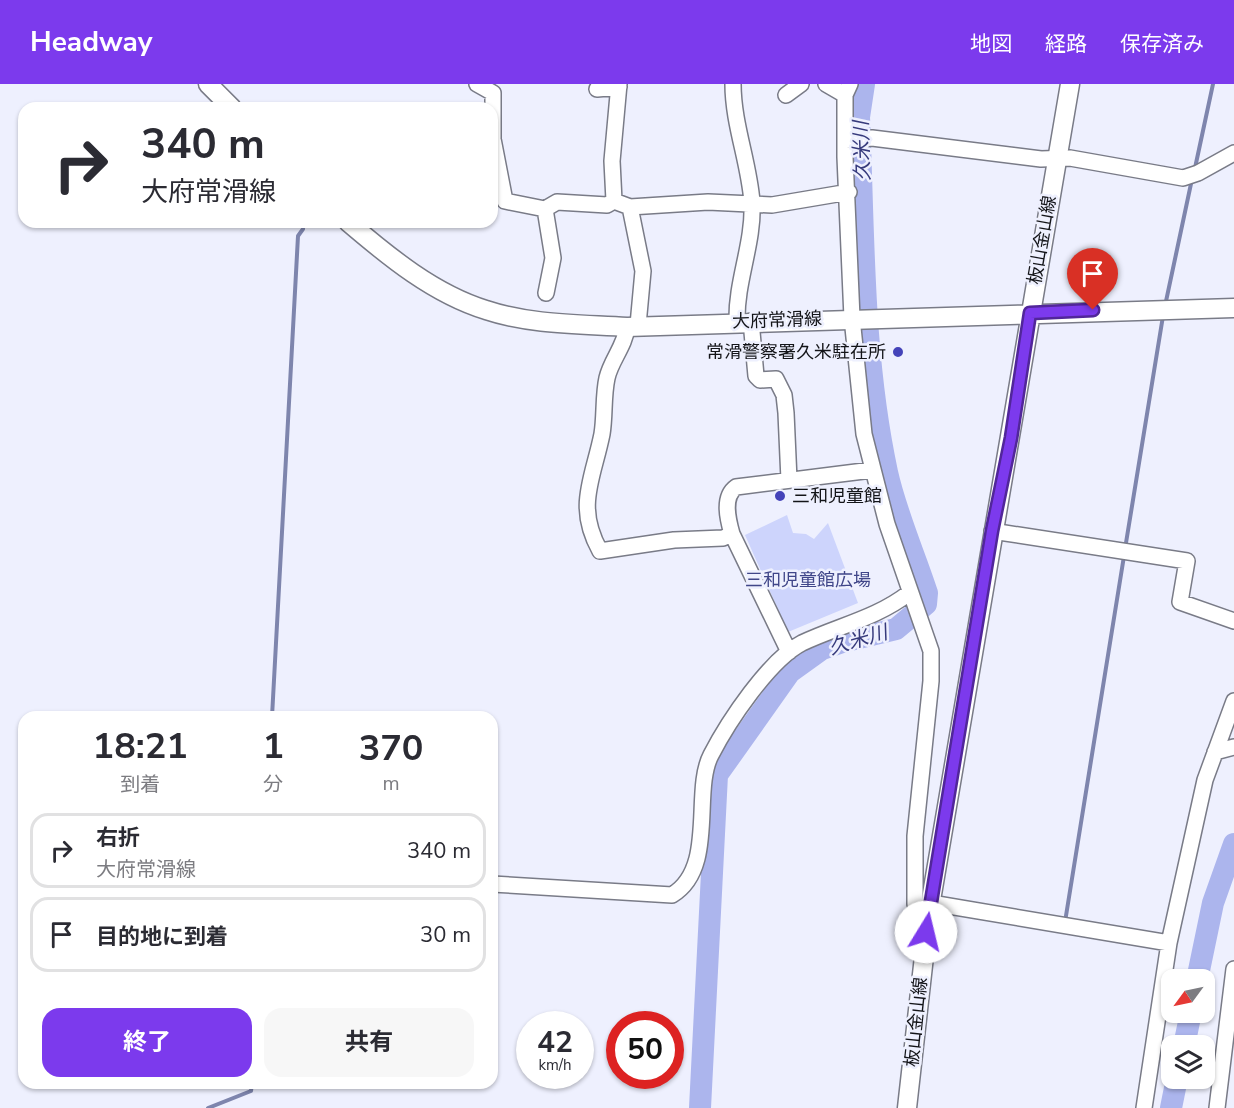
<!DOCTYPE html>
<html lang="ja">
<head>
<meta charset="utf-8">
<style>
	:root { --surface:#fff; --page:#f7f7f7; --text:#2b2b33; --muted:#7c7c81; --line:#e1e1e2; --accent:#7c3aed }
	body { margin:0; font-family:"Nunito Sans","Noto Sans JP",sans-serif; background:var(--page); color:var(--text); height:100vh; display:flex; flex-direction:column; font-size:22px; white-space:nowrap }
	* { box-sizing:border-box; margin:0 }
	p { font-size:20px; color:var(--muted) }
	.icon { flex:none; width:33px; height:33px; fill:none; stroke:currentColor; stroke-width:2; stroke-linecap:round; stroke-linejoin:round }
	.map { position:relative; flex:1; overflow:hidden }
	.side { position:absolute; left:18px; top:627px; width:480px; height:378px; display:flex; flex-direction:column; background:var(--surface); border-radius:18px; box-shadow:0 2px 4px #0004 }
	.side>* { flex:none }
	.banner { position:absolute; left:18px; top:18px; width:480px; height:126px; border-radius:18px; box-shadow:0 2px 4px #0004; background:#fff; color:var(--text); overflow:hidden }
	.needle { width:39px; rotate:237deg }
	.tools { position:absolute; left:1161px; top:885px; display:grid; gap:12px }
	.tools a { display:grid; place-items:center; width:54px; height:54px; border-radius:12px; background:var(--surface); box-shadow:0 2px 4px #0004; font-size:30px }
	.speed { position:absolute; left:516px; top:927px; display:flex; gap:12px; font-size:30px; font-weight:700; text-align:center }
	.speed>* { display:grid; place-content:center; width:78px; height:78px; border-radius:50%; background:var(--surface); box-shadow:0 2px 4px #0004; line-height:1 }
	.speed small { font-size:15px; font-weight:400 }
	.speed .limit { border:9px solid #d22; background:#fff; color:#111 }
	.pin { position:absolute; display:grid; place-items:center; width:51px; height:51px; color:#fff; margin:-62px -26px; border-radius:50% 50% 50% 0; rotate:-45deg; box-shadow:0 0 6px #0007 }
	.pin .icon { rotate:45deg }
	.me { position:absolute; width:66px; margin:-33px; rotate:9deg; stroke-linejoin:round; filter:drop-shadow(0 0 4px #0008) }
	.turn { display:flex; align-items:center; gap:21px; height:126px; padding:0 24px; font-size:27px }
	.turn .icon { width:78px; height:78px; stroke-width:2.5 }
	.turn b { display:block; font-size:42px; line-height:51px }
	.eta { display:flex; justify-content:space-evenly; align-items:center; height:102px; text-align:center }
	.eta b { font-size:36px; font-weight:700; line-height:42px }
	.cta { display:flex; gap:12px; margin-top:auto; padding:12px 24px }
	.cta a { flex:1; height:69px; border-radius:18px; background:var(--accent); color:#fff; font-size:24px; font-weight:700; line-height:69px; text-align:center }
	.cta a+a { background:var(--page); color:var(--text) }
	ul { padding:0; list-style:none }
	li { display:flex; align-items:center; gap:18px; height:75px; margin:0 12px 9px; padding:0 12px; border:3px solid var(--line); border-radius:18px }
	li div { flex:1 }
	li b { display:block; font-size:22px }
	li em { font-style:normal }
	header { display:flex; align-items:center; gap:36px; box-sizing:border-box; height:84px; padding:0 30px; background:var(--accent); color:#fff }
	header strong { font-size:28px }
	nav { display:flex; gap:33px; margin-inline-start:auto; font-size:21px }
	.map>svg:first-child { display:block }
	.green { fill:#cdd4fc }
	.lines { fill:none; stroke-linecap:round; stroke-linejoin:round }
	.stream { stroke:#7e85ad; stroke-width:4 }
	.river { stroke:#acb5ed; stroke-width:22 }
	.minor-casing { stroke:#797b87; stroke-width:18 }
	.major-casing { stroke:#797b87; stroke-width:21 }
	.minor { stroke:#fff; stroke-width:15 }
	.major { stroke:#fff; stroke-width:18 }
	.route-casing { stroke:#51269a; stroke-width:15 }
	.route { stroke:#7c3aed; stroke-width:10 }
	.poi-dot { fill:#4443b9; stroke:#eef0fe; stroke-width:2 }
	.labels { text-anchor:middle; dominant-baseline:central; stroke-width:5; stroke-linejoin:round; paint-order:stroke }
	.street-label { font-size:18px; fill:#131418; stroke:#eef0fe }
	.poi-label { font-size:18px; fill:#131418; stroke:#eef0fe; text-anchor:end }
	.park-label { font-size:18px; fill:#404689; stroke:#eef0fe }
	.water-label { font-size:20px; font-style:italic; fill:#363a7c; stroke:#eef0fe }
</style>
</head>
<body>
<header>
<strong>Headway</strong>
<nav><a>地図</a><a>経路</a><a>保存済み</a></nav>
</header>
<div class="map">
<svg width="1234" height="1024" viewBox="0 0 1234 1024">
	<rect width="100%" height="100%" fill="#eef0fe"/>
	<path class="green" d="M 787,431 L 793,449 L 806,450 L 814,455 L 828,439 L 858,519 L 788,548 L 745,451 Z"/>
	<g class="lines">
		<path class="stream" d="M 1195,84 L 1213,0
			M 1165,222 L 1192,95
			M 1125,465 L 1163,232
			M 272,633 L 298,152 L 303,145
			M 1065,838 L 1124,472
			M 208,1024 L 251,1007 L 252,999"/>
		<path class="river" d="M 1197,896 L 1213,819 L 1234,760
			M 1184,962 L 1191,928
			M 700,1024 L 717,691 L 790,588 L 822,565 L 842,558 L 896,545 L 926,520 L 927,509 C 914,469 896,429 887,388 C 862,272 864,151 859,33 L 864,0
			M 1171,1024 L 1177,994"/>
		<g class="minor-casing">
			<path id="minor" d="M 477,0 L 493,9 L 493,55 L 505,117 L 545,125 L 553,174 L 546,209
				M 619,0 L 612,77 L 614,117 L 630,123 L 708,118 L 772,121 L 849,108
				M 733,0 C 733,40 749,78 752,118 C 754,159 736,197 737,237
				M 826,0 L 845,11
				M 850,0 L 845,11 L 845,73 L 852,234 L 864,350 L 887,440 L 931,567 L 931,597 L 915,752 L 915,820 L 929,828
				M 597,5 L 619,3
				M 786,11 L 801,0
				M 846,56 L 872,54 L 1041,75 L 1070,74 L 1183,94 L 1198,89 L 1234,69
				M 630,123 L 643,187 L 638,241
				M 545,125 L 557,118 L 607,121 L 614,117
				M 751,237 L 756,292 L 760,296 L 776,295 L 784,311 L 786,329 L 789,396
				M 627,243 C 625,262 611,276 607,294 C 603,312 605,332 602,350 C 593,395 575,422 600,467 L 674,456 L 723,454 L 732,450 C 728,436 722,413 736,403 L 872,386
				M 992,447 L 1187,477 L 1180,518 L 1234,537
				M 732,450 L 789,568
				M 1215,668 L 1234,663
				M 492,800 L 672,811 C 717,784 692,707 711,671 C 728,638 769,576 802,559 C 838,542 877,534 909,509
				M 931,819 L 1169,859
				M 1144,1024 L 1169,859 L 1205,696 L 1234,617
				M 1217,1024 L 1234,885"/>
		</g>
		<g class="major-casing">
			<path id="major" d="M 208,0 L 232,24
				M 348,138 C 389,173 434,210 486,226 C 531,241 581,240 627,243 L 1234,224
				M 907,1024 L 929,828 L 1070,0"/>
		</g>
		<use href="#minor" class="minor"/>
		<use href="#major" class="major"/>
	</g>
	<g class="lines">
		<g class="route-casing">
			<path id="route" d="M 926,848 L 992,447 L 1011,354 L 1030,229 L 1093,226"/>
		</g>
		<use href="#route" class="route"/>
	</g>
	<g class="poi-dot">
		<circle cx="898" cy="268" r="6"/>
		<circle cx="780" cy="412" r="6"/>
	</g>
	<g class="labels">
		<g class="street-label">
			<text transform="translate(1042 156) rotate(-80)">板山金山線</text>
			<text transform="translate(777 236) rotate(-2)">大府常滑線</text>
			<text transform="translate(916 938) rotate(-84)">板山金山線</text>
		</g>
		<g class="poi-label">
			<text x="886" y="268">常滑警察署久米駐在所</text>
			<text x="792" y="412" text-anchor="start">三和児童館</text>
		</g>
		<g class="park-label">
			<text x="808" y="496">三和児童館広場</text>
		</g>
		<g class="water-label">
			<text transform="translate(862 67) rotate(-92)">久米川</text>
			<text transform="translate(858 556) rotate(-16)">久米川</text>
		</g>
	</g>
</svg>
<div class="tools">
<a><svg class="needle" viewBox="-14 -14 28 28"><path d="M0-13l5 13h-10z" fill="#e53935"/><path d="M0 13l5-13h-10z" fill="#7c7c81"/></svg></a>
<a><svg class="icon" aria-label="layers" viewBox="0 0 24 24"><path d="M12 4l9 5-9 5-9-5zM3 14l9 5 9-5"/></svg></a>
</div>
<div class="speed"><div>42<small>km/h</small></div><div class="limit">50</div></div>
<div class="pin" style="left:1093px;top:226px;background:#d93025"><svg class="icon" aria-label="arrive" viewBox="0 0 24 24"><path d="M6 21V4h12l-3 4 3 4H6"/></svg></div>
<svg class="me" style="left:926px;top:848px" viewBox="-20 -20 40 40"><circle r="19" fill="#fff"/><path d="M0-13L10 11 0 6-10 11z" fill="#7c3aed"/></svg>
<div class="banner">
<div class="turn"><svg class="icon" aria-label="right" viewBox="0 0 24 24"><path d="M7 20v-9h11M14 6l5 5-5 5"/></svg><div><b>340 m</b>大府常滑線</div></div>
</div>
<section class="side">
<div class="eta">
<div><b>18:21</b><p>到着</p></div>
<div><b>1</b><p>分</p></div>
<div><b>370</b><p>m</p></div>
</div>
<ul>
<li><svg class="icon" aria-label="right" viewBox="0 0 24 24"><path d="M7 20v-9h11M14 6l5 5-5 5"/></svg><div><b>右折</b><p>大府常滑線</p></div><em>340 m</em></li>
<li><svg class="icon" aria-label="arrive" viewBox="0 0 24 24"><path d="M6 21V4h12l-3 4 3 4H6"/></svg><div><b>目的地に到着</b></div><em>30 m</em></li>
</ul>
<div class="cta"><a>終了</a><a>共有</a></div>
</section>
</div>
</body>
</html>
